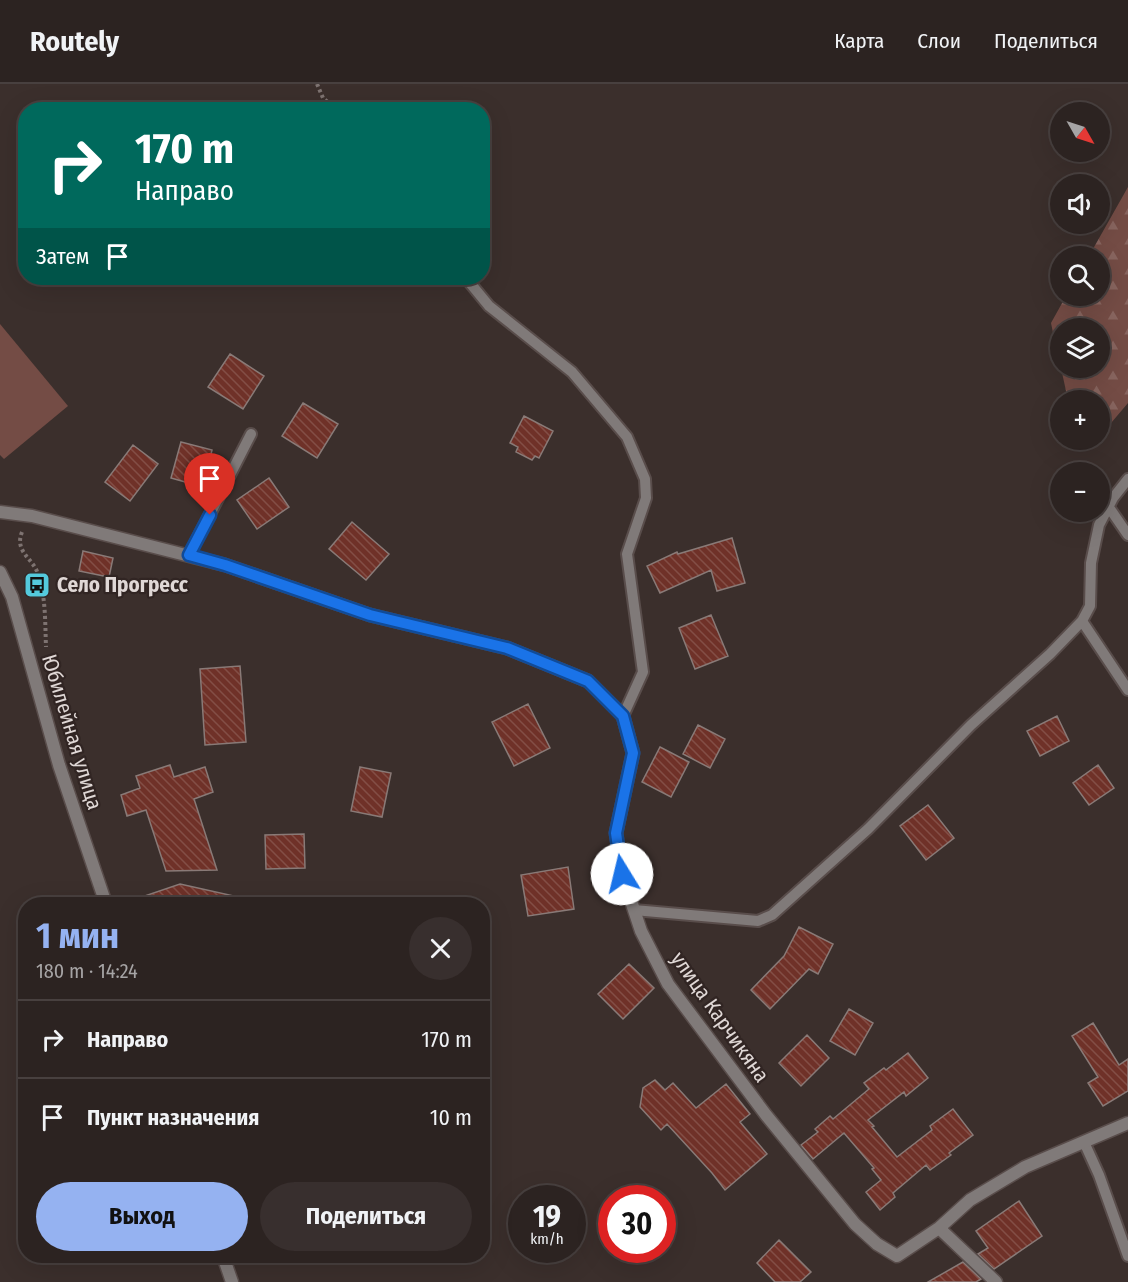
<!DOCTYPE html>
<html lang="ru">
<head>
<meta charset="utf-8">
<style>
	:root { --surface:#2c2321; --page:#382f2e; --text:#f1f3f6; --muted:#a6a4a5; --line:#48403f; --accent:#95b2f1 }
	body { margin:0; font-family:"Fira Sans Condensed",sans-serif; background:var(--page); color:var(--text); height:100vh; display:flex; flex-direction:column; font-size:22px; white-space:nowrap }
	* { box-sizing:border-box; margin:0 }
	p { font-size:20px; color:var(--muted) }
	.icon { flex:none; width:33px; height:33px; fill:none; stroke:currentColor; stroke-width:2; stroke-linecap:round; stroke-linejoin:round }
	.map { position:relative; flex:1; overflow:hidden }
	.drawer { position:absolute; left:18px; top:813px; width:472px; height:366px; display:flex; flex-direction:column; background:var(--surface); border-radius:24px; box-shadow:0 6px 24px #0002,0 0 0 2px var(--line) }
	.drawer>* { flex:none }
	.hud { position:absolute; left:18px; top:18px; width:472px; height:183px; border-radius:24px; box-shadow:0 6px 24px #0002,0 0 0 2px var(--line); background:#00695c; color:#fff; overflow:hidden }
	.needle { width:39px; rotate:129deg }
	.tools { position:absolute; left:1050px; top:18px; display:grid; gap:12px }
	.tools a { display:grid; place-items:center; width:60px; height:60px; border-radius:50%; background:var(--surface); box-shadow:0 6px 24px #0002,0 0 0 2px var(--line); font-size:30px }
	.speed { position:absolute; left:508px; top:1101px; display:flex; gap:12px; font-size:30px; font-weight:700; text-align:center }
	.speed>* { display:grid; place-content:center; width:78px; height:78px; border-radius:50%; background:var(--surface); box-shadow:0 6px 24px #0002,0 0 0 2px var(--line); line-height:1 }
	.speed small { font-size:15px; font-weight:400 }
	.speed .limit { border:9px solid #d22; background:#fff; color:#111 }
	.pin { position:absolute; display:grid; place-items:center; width:51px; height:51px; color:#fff; margin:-62px -26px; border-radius:50% 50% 50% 0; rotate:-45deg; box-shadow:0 0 6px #0007 }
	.pin .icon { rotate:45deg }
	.me { position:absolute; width:66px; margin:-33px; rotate:351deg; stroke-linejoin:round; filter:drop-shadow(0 0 4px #0008) }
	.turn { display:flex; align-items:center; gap:21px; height:126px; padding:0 18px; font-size:27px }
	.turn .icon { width:78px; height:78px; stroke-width:2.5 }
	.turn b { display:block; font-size:42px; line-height:51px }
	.then { display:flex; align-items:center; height:57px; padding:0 18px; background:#0003; gap:12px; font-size:22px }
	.round { display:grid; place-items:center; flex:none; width:63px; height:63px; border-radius:32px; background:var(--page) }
	.head { display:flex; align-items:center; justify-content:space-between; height:102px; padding:0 18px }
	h1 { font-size:36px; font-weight:700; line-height:45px; color:var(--accent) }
	.button { display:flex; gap:12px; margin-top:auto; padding:12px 18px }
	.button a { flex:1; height:69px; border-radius:36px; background:var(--accent); color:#111; font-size:24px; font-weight:700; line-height:69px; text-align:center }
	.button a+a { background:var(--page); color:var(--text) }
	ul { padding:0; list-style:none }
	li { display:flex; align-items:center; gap:18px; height:78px; padding:0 18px; border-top:2px solid var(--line) }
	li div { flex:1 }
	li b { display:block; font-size:22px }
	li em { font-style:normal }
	header { display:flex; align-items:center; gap:36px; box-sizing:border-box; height:84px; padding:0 30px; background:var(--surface); border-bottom:2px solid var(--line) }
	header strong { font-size:28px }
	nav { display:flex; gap:33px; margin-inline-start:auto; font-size:21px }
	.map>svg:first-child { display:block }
	.forest { fill:url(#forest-firs) }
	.garden { fill:#744c45 }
	.building { fill:url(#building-back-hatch); stroke:#897a77; stroke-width:1.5 }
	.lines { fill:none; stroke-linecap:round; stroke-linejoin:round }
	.service-casing { stroke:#594d4b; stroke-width:14 }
	.minor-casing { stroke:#594d4b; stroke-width:15 }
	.tertiary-casing { stroke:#594d4b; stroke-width:15 }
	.path { stroke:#7e7371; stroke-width:4; stroke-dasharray:3 3; stroke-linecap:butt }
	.service { stroke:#807a79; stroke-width:10 }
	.minor { stroke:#807a79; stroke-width:12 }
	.tertiary { stroke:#807a79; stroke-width:12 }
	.route-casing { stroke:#114b97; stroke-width:15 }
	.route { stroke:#1a73e8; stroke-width:10 }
	.labels { text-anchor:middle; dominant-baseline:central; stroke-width:4.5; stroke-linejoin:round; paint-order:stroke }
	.poi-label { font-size:21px; font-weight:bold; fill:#e0d8d6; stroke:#312523; text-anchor:start }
	.street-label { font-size:21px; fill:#e0d8d6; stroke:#312523 }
</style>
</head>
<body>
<header>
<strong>Routely</strong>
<nav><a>Карта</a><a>Слои</a><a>Поделиться</a></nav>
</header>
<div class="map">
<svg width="1128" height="1198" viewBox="0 0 1128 1198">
	<defs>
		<pattern id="forest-firs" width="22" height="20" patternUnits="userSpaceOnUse" patternTransform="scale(1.5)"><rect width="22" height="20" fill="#744c45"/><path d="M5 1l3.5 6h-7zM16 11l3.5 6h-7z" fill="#88655f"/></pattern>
		<pattern id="building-back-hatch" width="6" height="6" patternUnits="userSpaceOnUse" patternTransform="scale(1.5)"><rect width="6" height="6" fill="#6f3128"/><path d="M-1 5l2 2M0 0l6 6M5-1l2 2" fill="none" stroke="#834e46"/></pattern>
	</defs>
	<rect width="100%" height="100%" fill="#3b2f2c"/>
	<path class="forest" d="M 1128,103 L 1128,319 L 1100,352 L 1100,316 L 1068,316 L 1061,284 L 1100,284 L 1100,244 L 1060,244 L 1060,282 L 1051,239 L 1066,212 L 1100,212 L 1100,172 L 1089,172 Z"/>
	<path class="garden" d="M 0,240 L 68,322 L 4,375 L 0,371 Z"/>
	<path class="building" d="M 230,270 L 264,292 L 243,325 L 208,303 Z
		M 303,319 L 338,340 L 317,374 L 282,352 Z
		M 524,332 L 553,347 L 539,374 L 535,372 L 532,376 L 516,368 L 518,363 L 510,359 Z
		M 181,358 L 212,366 L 203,403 L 171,394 Z
		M 133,361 L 158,380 L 130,417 L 105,398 Z
		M 269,394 L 289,423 L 257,445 L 237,416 Z
		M 352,438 L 389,470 L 366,496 L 329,465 Z
		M 732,454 L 745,499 L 717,507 L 711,486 L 660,509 L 647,482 L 677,468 L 678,470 Z
		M 83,467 L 113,474 L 109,493 L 79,487 Z
		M 711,531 L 728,572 L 695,585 L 679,544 Z
		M 240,582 L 246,658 L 205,661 L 200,585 Z
		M 528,620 L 550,664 L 514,682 L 492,638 Z
		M 1057,632 L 1069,657 L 1040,672 L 1027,647 Z
		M 698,641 L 725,655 L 710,684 L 683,670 Z
		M 660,663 L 689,678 L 671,713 L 642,698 Z
		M 170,681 L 174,693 L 205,683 L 213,708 L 194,715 L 217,786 L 166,787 L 146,726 L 127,732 L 121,711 L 140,704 L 136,692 Z
		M 1098,681 L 1114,704 L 1089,721 L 1073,699 Z
		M 360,683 L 391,689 L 382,733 L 351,727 Z
		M 928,721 L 954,754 L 926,776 L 900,742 Z
		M 304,750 L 305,784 L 266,785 L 265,751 Z
		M 568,783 L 574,825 L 528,832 L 521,791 Z
		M 180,800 L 234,812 L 233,820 L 131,820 L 130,817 Z
		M 799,843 L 833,860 L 818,890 L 809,885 L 770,925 L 751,906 L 784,872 Z
		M 629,880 L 654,904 L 623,935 L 598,910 Z
		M 849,925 L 873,939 L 855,971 L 830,957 Z
		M 1093,939 L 1119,981 L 1128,975 L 1128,1007 L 1103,1022 L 1088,999 L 1098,993 L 1072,952 Z
		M 807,951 L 829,974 L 801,1002 L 779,979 Z
		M 908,969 L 928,994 L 906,1012 L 904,1008 L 868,1036 L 874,1042 L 872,1043 L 897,1073 L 932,1046 L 930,1042 L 953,1025 L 973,1051 L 949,1069 L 951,1071 L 930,1086 L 926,1081 L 893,1109 L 895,1113 L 880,1126 L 866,1108 L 881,1096 L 872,1085 L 874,1084 L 844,1049 L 813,1075 L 801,1061 L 818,1048 L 815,1045 L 830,1032 L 833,1035 L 869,1005 L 864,999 L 884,984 L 886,986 Z
		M 655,996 L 665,1006 L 673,999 L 696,1024 L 726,1000 L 750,1030 L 740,1038 L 767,1070 L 725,1106 L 712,1089 L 667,1040 L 661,1046 L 640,1023 L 643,1004 Z
		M 1019,1117 L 1042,1152 L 994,1185 L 978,1170 L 988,1164 L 976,1147 Z
		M 779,1156 L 811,1188 L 800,1198 L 775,1198 L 757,1179 Z
		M 963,1178 L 981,1195 L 976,1198 L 928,1198 Z"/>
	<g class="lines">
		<g class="service-casing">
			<path id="service" d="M 466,194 L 489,222 L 572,288 L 627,353 L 645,395 L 646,414 L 627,470 L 643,588 L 623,632
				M 1108,422 L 1128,451
				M 189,471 L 251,350
				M 1082,537 L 1128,606
				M 634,826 L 758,837 L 772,831 L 868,745 L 971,641 L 1050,570 L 1082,537 L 1090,522 L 1091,479 L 1099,441 L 1113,414 L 1128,395
				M 1084,1058 L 1099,1091 L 1128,1172"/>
		</g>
		<g class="minor-casing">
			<path id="minor" d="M 0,428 L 32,432 L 225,481 L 370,531 L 507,564 L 588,597 L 623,632 L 633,669 L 616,749 L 622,790 L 641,847 L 668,900 L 766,1031 L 855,1140 L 877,1160 L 897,1172 L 939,1144 L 970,1116 L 1025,1083 L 1128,1039
				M 939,1144 L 996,1198"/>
		</g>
		<g class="tertiary-casing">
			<path id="tertiary" d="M 0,488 L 12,513 L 59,681 L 106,820
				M 223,1172 L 232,1198"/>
		</g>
		<path class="path" d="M 317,0 L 323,14 L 337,26
			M 22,448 C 14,468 33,474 38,490 C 46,513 45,539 46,563"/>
		<use href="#service" class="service"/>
		<use href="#minor" class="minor"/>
		<use href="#tertiary" class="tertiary"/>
	</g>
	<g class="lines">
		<g class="route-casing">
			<path id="route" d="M 210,431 L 189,471 L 225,481 L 370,531 L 507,564 L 588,597 L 623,632 L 633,669 L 616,749 L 622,790"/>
		</g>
		<use href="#route" class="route"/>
	</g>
	<defs>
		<g id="bus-square" transform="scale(1.35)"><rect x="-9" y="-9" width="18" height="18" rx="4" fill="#54cadd" stroke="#312523"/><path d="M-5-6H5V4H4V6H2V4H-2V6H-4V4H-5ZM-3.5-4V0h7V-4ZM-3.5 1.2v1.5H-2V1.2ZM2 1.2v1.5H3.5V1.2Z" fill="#111"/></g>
	</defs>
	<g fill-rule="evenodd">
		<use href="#bus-square" x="37" y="501"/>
	</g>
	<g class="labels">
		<g class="poi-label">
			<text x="57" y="501">Село Прогресс</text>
		</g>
		<g class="street-label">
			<text transform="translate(72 648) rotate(73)">Юбилейная улица</text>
			<text transform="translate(720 933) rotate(55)">улица Карчикяна</text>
		</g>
	</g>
</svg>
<div class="tools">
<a><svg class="needle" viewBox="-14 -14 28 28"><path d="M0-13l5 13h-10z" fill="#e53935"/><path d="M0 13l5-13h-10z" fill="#a6a4a5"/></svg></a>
<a><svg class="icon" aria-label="sound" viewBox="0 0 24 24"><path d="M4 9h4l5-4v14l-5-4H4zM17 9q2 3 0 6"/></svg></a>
<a><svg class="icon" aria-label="search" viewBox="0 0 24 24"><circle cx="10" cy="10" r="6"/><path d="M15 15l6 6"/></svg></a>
<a><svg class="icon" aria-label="layers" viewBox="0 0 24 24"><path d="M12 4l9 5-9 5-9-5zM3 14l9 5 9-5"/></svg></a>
<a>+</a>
<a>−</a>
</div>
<div class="speed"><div>19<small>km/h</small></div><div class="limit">30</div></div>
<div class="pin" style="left:210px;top:431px;background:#d93025"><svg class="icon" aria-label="arrive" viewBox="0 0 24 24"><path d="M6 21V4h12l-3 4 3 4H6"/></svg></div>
<svg class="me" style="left:622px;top:790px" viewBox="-20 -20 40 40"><circle r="19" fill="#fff"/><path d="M0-13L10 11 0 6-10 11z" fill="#1a73e8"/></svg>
<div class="hud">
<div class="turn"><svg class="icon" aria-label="right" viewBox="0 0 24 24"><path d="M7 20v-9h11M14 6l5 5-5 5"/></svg><div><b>170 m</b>Направо</div></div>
<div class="then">Затем<svg class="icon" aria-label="arrive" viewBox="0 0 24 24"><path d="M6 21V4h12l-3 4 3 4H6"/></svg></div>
</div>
<section class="drawer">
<div class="head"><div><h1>1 мин</h1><p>180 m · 14:24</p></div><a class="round"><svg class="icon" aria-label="close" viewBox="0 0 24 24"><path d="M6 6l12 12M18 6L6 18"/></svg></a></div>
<ul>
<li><svg class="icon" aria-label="right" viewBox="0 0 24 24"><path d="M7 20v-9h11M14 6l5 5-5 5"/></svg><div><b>Направо</b></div><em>170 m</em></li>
<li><svg class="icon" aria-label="arrive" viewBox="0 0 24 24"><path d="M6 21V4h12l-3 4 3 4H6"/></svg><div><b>Пункт назначения</b></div><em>10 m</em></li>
</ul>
<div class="button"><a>Выход</a><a>Поделиться</a></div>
</section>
</div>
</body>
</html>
